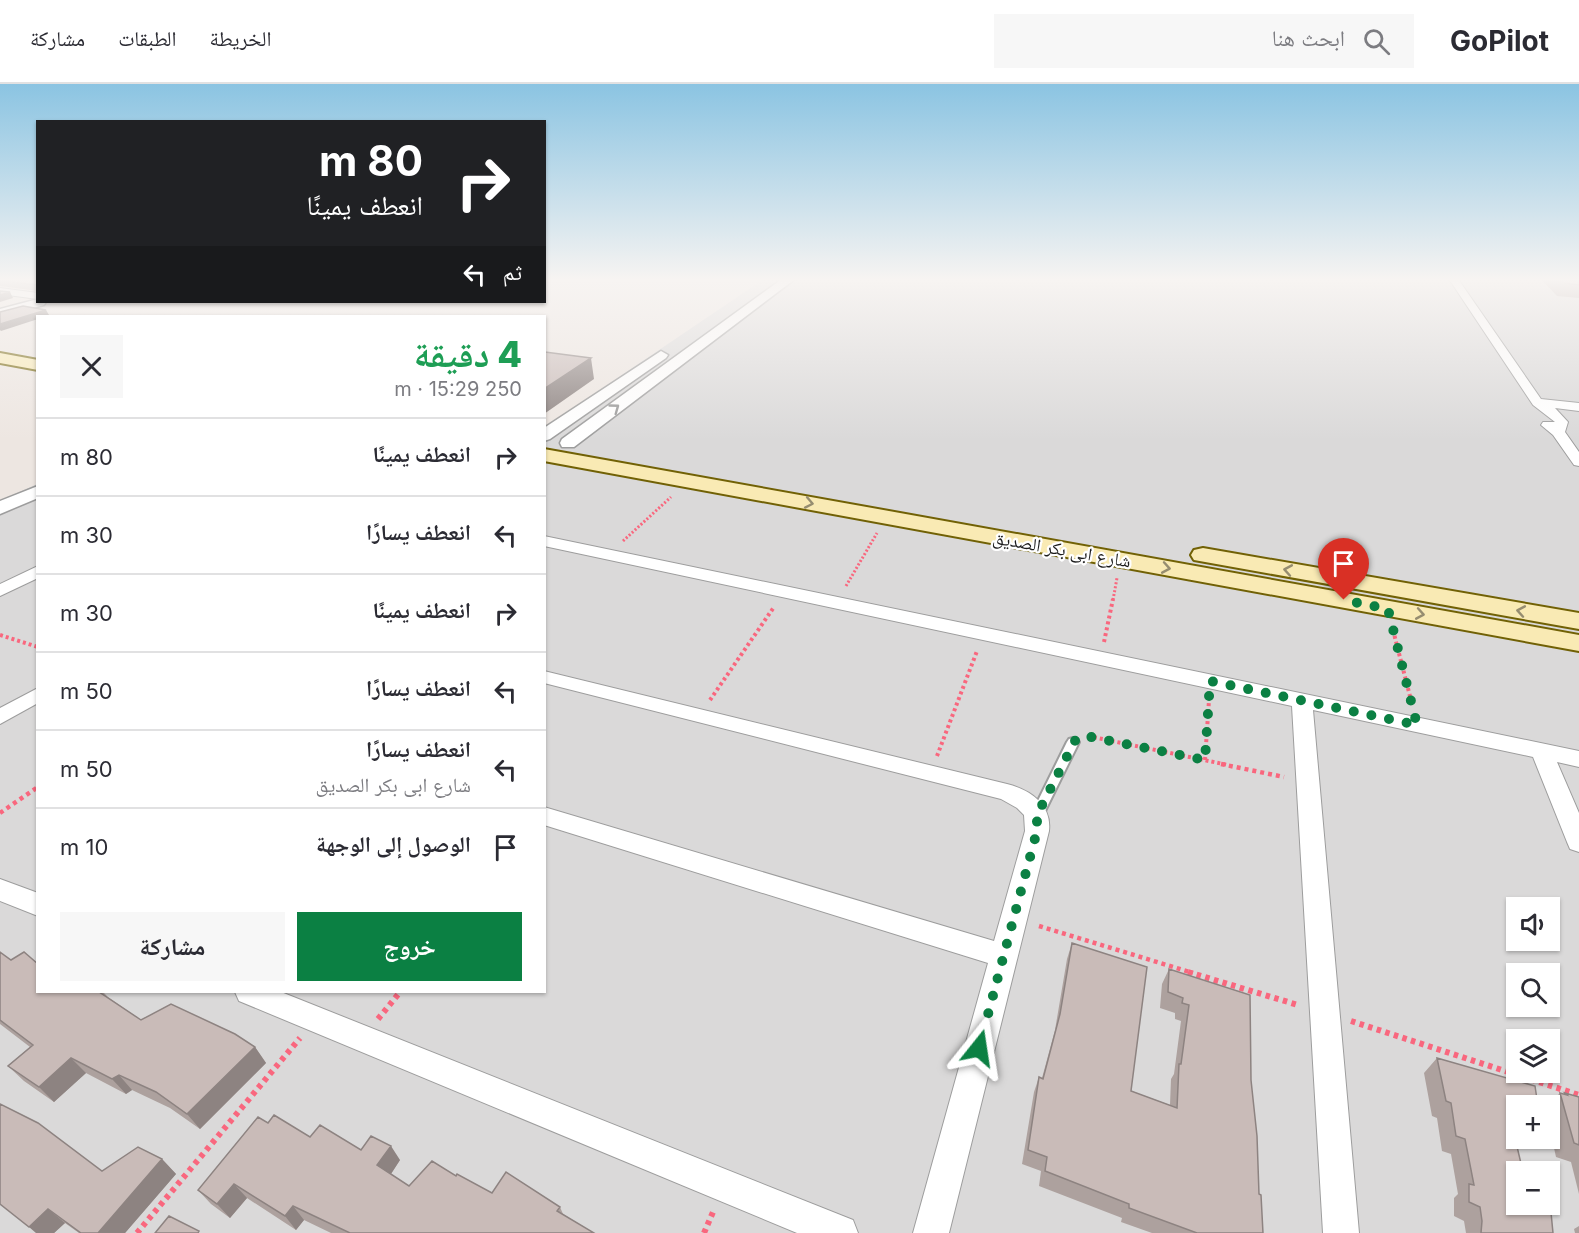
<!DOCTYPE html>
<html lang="ar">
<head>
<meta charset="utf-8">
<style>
	:root { --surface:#fff; --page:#f7f7f7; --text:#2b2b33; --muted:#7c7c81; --line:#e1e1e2; --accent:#0b8043 }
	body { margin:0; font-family:Inter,"Noto Naskh Arabic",sans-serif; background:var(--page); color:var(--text); direction:rtl; height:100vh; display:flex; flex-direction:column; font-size:22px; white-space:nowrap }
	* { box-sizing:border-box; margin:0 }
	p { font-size:20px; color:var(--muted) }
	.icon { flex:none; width:33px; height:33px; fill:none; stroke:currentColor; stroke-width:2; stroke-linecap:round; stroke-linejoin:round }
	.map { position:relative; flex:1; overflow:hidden; direction:ltr }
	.drawer { position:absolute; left:36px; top:231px; width:510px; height:678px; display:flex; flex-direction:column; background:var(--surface); border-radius:0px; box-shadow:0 2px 4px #0004; direction:rtl }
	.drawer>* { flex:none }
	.hud { position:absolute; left:36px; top:36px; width:510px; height:183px; border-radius:0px; box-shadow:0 2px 4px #0004; direction:rtl; background:#202124; color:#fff; overflow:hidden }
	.fabs { position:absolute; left:1506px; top:813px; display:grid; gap:12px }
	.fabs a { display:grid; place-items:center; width:54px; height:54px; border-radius:0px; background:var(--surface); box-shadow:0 2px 4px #0004; font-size:30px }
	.pin { position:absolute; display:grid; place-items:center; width:51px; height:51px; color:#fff; margin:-62px -26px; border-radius:50% 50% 50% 0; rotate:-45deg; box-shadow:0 0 6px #0007 }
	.pin .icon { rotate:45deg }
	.me { position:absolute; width:66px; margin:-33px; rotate:15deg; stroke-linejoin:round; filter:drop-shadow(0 0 4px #0008) }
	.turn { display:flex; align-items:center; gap:21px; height:126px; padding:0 24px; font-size:27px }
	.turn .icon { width:78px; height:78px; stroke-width:2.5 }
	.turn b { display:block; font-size:42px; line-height:51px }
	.then { display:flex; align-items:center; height:57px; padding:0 24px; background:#0003; gap:12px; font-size:22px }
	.round { display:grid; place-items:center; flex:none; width:63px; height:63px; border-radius:0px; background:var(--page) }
	.overview { display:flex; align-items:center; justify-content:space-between; height:102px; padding:0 24px }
	h1 { font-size:36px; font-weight:800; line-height:45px; color:#1e9e55 }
	.primary-button { display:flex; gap:12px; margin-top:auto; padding:12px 24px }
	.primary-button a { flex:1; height:69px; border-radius:0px; background:var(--accent); color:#fff; font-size:24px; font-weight:800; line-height:69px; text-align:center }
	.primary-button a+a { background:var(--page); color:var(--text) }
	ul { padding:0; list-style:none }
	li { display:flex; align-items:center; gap:18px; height:78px; padding:0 24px; border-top:2px solid var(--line) }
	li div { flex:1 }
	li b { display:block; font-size:22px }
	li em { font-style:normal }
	header { display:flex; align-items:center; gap:36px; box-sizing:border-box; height:84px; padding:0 30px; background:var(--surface); border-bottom:2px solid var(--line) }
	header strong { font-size:28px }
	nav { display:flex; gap:33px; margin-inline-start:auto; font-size:21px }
	.search { width:420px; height:54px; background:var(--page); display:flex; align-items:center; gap:15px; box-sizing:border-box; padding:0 21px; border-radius:0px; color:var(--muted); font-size:22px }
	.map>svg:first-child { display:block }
	.residential { fill:#dad9d9; fill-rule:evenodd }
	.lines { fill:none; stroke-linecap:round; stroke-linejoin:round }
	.service-casing { stroke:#9d9d9d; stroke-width:4 }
	.minor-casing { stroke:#9d9d9d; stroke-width:2 }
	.tertiary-casing { stroke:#9d9d9d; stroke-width:3 }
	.secondary-casing { stroke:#716105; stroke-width:4 }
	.path-far3 { stroke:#f9677e; stroke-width:3; stroke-dasharray:2 2; stroke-linecap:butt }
	.path-far2 { stroke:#f9677e; stroke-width:4; stroke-dasharray:3 3; stroke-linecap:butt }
	.path-far1 { stroke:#f9677e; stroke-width:4.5; stroke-dasharray:4 4; stroke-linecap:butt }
	.path { stroke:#f9677e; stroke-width:6; stroke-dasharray:4.5 4.5; stroke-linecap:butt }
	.service { fill:#fff; fill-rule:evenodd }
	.minor { fill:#fff; fill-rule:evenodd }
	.tertiary { fill:#fff; fill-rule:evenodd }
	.secondary { fill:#f9eab4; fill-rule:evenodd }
	.wall { fill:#ada19e }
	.shaded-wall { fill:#8d8381 }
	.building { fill:#c9bbb8; stroke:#8d8381; stroke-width:1.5 }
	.oneway { stroke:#999 }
	.oneway2 { stroke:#968d70 }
	.route { stroke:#0b8043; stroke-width:10; stroke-dasharray:0 18 }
	.labels { text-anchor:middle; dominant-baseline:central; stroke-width:4.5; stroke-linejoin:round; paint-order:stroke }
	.street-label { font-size:18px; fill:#1c1c1c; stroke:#fff }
</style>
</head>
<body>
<header>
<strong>GoPilot</strong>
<div class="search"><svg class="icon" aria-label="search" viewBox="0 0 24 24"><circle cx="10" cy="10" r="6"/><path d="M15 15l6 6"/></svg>ابحث هنا</div>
<nav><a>الخريطة</a><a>الطبقات</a><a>مشاركة</a></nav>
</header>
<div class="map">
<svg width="1579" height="1149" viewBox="0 0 1579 1149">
	<rect width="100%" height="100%" fill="#ede6e1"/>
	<path class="residential" d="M 764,195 L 1579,195 L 1579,1149 L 0,1149 L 0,417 L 37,400 L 38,908 L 544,908 L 545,343 ZM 1516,824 L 1550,824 L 1550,856 L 1516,856 ZM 1516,890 L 1550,890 L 1550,922 L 1516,922 ZM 1516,956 L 1550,956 L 1550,988 L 1516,988 ZM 1516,1022 L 1550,1022 L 1550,1054 L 1516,1054 ZM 1516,1088 L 1550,1088 L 1550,1120 L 1516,1120 Z"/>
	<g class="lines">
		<g class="service-casing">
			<path id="service" d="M 1073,654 L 1077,655 L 1079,658 L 1043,731 L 1042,734 L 1037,736 L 1032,734 L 1031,731 L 1067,658 L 1069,655 Z"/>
		</g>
		<g class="minor-casing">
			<path id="minor" d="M 1449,195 L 1458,195 L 1541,315 L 1579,319 L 1579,327 L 1555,324 L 1568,338 L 1565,348 L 1579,368 L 1579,382 L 1574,381 L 1553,351 L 1541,341 L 1543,338 L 1555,338 L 1533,321 Z
				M 0,204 L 38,209 L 38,215 L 0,210 Z
				M 544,452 L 1579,667 L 1579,683 L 1557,678 L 1579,729 L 1579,768 L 1570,765 L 1567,758 L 1533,673 L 1313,626 L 1359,1149 L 1323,1149 L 1292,622 L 544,462 Z
				M 38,482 L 38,494 L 0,512 L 0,500 Z
				M 544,587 L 1007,700 C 1030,706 1052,720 1049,747 L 949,1149 L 913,1149 L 988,879 L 544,741 L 544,723 L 994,857 L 1025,747 L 1024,731 L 1017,724 L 1001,715 L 544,599 Z
				M 38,604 L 38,619 L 0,640 L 0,624 Z
				M 0,795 L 38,809 L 38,832 L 0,817 Z
				M 235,908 L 281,908 L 853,1136 L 858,1149 L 797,1149 L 239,917 Z"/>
		</g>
		<g class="tertiary-casing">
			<path id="tertiary" d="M 782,195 L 795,195 L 574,363 L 562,363 L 560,359 L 562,355 Z
				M 38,215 L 38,218 L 46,218 L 44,221 L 0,233 L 0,225 Z
				M 661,267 L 668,271 L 666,274 L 550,355 L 544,357 L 544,344 Z
				M 38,402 L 38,414 L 0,430 L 0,417 Z"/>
		</g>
		<g class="secondary-casing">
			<path id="secondary" d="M 0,269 L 38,276 L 38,286 L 0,279 Z
				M 544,365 L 1579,551 L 1579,567 L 544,377 Z
				M 1203,464 L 1579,529 L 1579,545 L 1194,476 L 1191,471 L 1194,466 Z"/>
		</g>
		<path class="path-far3" d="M 623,457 L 671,413
			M 846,502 L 877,449
			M 1113,516 L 1117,494"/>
		<path class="path-far2" d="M 1393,546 L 1412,620
			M 0,551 L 38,563
			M 1104,558 L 1113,515
			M 710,616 L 774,523
			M 1088,652 L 1228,681
			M 937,672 L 977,567
			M 1205,676 L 1209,616"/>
		<path class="path-far1" d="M 1221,680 L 1284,693
			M 0,729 L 38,703
			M 1039,842 L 1193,889"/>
		<path class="path" d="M 1188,888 L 1298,921
			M 378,935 L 400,908
			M 1351,937 L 1579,1011
			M 137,1149 L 300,954
			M 704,1149 L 713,1128"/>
		<use href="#service" class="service"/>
		<use href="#minor" class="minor"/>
		<use href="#tertiary" class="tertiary"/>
		<use href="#secondary" class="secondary"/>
	</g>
	<path class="wall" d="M 0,195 L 38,195 L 38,207 L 0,202 Z
		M 1541,195 L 1579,195 L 1579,214 L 1557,212 Z
		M 1072,859 L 1131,1007 L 1170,1021 L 1171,995 L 1174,990 L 1181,937 L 1175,935 L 1175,929 L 1160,924 L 1162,900 L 1169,885 L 1251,996 L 1259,1110 L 1263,1149 L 1152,1149 L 1121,1138 L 1122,1134 L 1039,1102 L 1041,1087 L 1022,1080 L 1034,1008 L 1039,993 L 1042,994 L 1055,946 L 1067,875 Z
		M 0,868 L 38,908 L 103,908 L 108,913 L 141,936 L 255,963 L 266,979 L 200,1045 L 170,1024 L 132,1006 L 126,1010 L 86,989 L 54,1018 L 24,997 L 8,982 L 30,963 L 0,940 Z
		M 1437,974 L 1516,1022 L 1516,1054 L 1531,1054 L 1524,1061 L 1516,1058 L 1516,1088 L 1553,1149 L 1466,1149 L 1464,1137 L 1454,1132 L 1454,1114 L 1458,1110 L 1451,1070 L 1442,1067 L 1437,1034 L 1432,1032 L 1424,989 Z
		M 1560,1009 L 1564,1010 L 1565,1009 L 1579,1013 L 1579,1110 L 1571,1078 L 1556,1073 L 1550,1046 L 1550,1022 L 1547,1022 Z
		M 0,1020 L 102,1087 L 162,1075 L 176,1090 L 125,1149 L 79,1149 L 65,1139 L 54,1149 Z
		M 268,1039 L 310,1053 L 400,1076 L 391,1090 L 409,1102 L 456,1092 L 492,1109 L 560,1123 L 563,1130 L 594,1149 L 331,1149 L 304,1136 L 296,1146 L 247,1114 L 230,1134 L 211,1120 L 198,1106 Z
		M 1579,1142 L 1579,1149 L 1575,1149 L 1574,1145 Z"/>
	<path class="shaded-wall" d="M 10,208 L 13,214 L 0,218 L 0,211 Z
		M 46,226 L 49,231 L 45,232 L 38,232 L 38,235 L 1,247 L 0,246 L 0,240 Z
		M 591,274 L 594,295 L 544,330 L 544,305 Z
		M 255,963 L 266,979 L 200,1045 L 187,1030 Z
		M 71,974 L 86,989 L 54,1018 L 39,1003 Z
		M 119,991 L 132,1006 L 126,1010 L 112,995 Z
		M 391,1062 L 400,1076 L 387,1096 L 377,1081 Z
		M 162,1075 L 176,1090 L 125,1149 L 98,1149 Z
		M 234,1100 L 247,1114 L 230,1134 L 217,1120 Z
		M 293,1122 L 304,1136 L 296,1146 L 285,1132 Z
		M 48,1125 L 65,1139 L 54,1149 L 36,1149 L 29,1143 Z"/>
	<path class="building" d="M 0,195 L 38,195 L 38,201 L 0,197 Z
		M 1560,195 L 1579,195 L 1579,201 L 1564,199 Z
		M 0,207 L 10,208 L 0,211 Z
		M 23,222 L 46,226 L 0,240 L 0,228 Z
		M 544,268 L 545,268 L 591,274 L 544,305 Z
		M 1072,859 L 1147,883 L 1131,1007 L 1177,1024 L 1179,980 L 1181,980 L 1189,921 L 1182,919 L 1183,914 L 1168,908 L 1169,885 L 1250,911 L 1251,996 L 1257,1052 L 1259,1110 L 1261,1111 L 1263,1149 L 1197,1149 L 1129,1124 L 1129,1120 L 1045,1087 L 1047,1073 L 1028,1066 L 1039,993 L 1043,995 L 1060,930 Z
		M 0,868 L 11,876 L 24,868 L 38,880 L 38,908 L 99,908 L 141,936 L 171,920 L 235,950 L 255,963 L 187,1030 L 156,1008 L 119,991 L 112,995 L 71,974 L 39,1003 L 8,982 L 33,961 L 0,936 Z
		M 1437,974 L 1535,1002 L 1538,1022 L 1516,1022 L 1516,1039 L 1511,1037 L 1523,1088 L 1516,1088 L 1516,1120 L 1550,1120 L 1550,1118 L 1553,1149 L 1481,1149 L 1482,1137 L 1480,1123 L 1469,1118 L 1469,1100 L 1474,1101 L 1465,1055 L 1456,1052 L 1451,1019 L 1446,1017 Z
		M 1560,1009 L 1567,1011 L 1565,1009 L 1579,1013 L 1579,1061 L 1574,1059 Z
		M 0,1020 L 38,1039 L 102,1087 L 138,1063 L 162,1075 L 98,1149 L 81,1149 L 48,1125 L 29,1143 L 0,1120 Z
		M 274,1031 L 310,1053 L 320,1041 L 361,1066 L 371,1052 L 391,1062 L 377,1081 L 409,1102 L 432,1077 L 456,1092 L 457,1090 L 492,1109 L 506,1088 L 560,1123 L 557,1127 L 594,1149 L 350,1149 L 293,1122 L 285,1132 L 234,1100 L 217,1120 L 198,1106 L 258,1033 L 268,1039 Z
		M 169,1132 L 199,1147 L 198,1149 L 155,1149 Z"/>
	<defs><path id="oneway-chevron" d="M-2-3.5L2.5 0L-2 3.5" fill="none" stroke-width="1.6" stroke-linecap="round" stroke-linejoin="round" transform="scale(1.5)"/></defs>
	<use class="oneway" href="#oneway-chevron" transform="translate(615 324) rotate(-36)"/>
	<g class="oneway2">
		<use href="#oneway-chevron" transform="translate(809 419) rotate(11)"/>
		<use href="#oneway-chevron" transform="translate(1166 484) rotate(10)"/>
		<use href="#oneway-chevron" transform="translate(1288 486) rotate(-170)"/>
		<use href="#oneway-chevron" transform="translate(1521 527) rotate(-170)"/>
		<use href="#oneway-chevron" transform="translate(1420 530) rotate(10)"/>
	</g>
	<linearGradient id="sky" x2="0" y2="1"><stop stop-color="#8bc4e2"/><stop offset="0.55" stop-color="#f7f4f2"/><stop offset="1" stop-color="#f7f4f2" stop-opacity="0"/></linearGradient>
	<rect width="1579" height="356" fill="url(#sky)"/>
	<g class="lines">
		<path class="route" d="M 979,964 L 1037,747 L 1037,731 L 1076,655 L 1086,652 L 1205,676 L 1210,597 L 1417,641 L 1388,525 L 1344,516"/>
	</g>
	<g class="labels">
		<g class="street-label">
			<text transform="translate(1062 465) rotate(10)">شارع ابى بكر الصديق</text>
		</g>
	</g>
</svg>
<div class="fabs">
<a><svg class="icon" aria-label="sound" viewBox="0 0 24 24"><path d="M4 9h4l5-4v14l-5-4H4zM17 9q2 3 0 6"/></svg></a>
<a><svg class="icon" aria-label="search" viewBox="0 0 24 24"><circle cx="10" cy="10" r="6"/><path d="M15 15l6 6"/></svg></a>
<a><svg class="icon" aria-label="layers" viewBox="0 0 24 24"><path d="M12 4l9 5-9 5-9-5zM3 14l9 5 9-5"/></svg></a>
<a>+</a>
<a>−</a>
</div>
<div class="pin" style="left:1344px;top:516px;background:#d93025"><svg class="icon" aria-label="arrive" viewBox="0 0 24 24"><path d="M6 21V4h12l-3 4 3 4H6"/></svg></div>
<svg class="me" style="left:979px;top:964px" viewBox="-20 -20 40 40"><path d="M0-17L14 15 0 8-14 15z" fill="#0b8043" stroke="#fff" stroke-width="4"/></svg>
<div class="hud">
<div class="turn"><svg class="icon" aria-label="right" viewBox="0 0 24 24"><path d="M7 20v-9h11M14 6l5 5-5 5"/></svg><div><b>80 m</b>انعطف يمينًا</div></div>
<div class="then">ثم<svg class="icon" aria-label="left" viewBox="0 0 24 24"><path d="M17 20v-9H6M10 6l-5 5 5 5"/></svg></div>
</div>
<section class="drawer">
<div class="overview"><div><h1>4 دقيقة</h1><p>250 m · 15:29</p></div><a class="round"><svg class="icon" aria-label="close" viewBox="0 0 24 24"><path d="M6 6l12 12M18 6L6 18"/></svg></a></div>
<ul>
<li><svg class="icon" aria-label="right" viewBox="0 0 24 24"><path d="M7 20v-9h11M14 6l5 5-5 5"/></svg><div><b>انعطف يمينًا</b></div><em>80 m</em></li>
<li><svg class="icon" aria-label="left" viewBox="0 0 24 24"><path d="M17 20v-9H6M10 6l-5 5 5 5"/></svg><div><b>انعطف يسارًا</b></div><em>30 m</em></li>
<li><svg class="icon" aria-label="right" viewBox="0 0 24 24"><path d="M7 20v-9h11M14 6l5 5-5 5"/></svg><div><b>انعطف يمينًا</b></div><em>30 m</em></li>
<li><svg class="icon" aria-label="left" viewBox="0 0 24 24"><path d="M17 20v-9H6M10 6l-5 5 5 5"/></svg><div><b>انعطف يسارًا</b></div><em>50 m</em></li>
<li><svg class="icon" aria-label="left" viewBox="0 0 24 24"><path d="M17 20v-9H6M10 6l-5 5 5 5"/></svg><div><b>انعطف يسارًا</b><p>شارع ابى بكر الصديق</p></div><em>50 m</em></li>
<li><svg class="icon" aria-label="arrive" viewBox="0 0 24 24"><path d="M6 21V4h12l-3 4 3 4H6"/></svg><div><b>الوصول إلى الوجهة</b></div><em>10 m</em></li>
</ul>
<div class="primary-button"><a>خروج</a><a>مشاركة</a></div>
</section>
</div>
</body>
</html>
